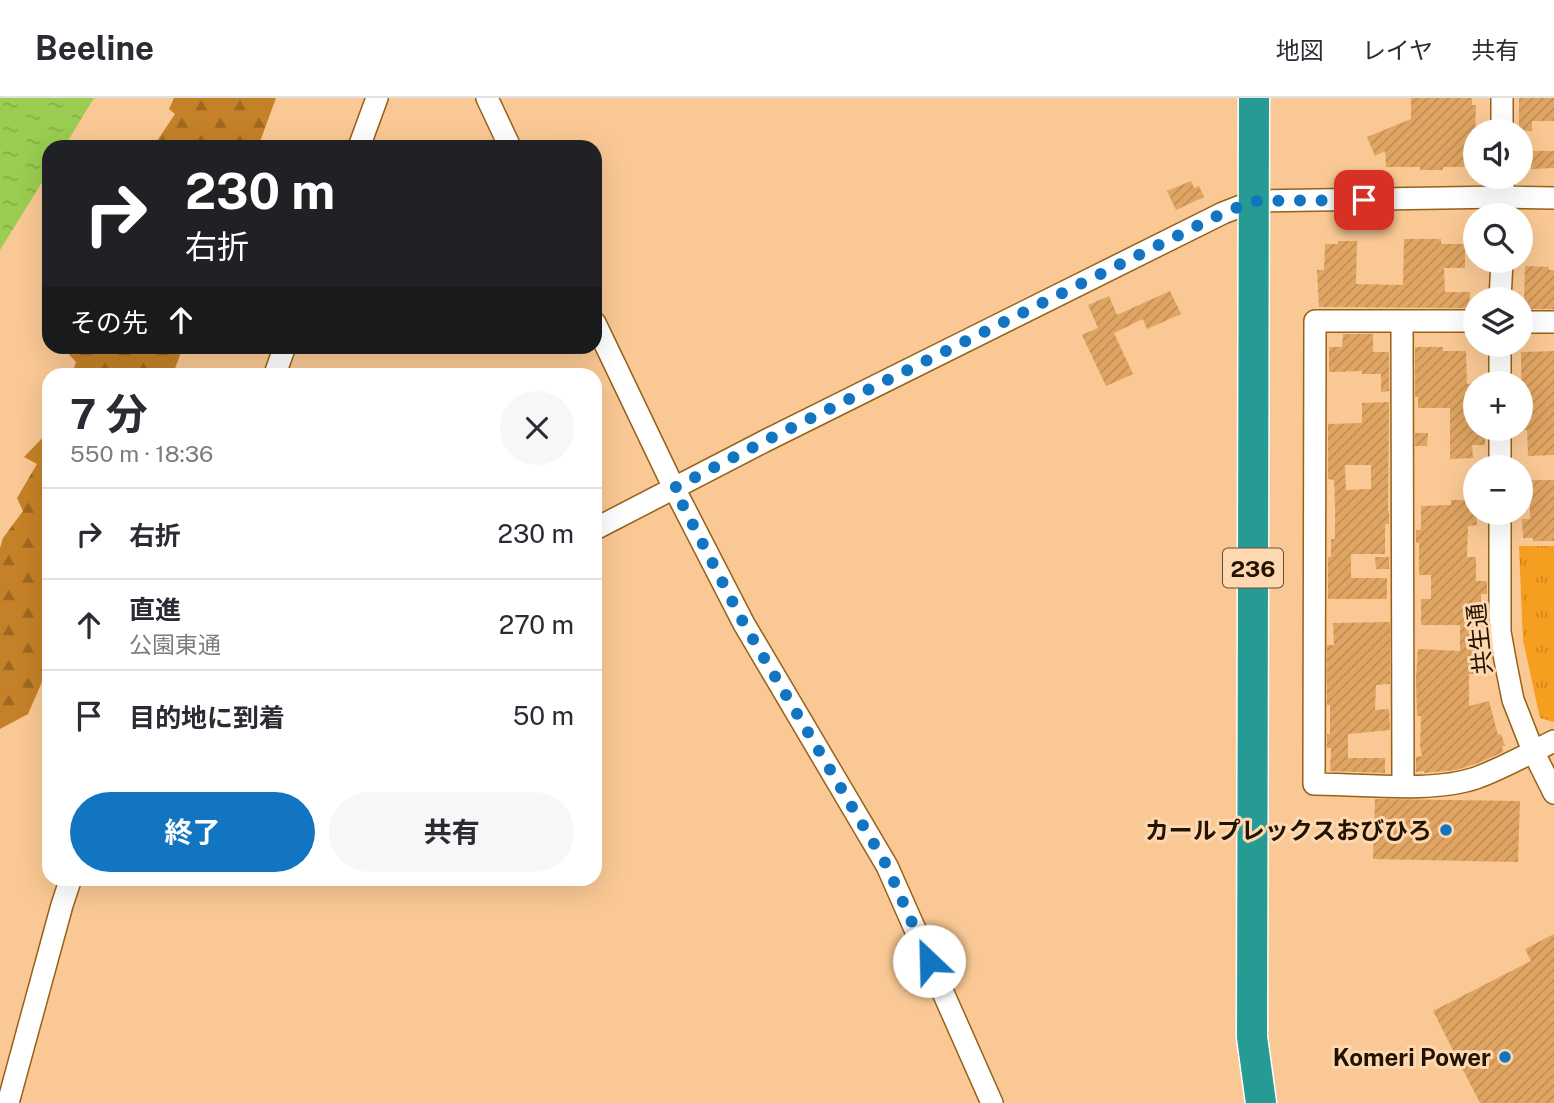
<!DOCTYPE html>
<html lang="ja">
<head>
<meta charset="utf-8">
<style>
	:root { --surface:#fff; --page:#f7f7f7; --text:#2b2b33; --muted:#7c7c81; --line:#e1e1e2; --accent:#1275c1 }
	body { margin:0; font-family:"Public Sans","Noto Sans JP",sans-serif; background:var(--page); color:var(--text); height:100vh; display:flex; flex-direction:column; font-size:26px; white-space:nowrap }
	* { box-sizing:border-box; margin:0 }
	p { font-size:23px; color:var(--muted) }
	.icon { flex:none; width:38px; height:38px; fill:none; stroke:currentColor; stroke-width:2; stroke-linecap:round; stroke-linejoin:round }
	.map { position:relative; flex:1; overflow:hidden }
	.drawer { position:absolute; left:42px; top:270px; width:560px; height:518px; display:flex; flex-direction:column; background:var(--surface); border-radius:21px; box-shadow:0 7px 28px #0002 }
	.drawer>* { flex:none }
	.banner { position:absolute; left:42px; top:42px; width:560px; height:214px; border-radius:21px; box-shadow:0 7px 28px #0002; background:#202124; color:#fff; overflow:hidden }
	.fabs { position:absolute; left:1463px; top:21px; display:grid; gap:14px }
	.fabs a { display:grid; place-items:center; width:70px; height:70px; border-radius:50%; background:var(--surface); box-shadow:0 7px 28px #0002; font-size:35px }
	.pin { position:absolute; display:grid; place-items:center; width:60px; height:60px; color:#fff; margin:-30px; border-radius:14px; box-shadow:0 4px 10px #0006 }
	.me { position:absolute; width:77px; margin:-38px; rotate:336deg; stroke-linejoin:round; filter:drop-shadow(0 0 5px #0008) }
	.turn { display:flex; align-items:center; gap:24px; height:147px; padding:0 28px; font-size:32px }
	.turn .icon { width:91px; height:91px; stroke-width:2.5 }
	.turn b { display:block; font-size:49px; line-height:60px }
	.then { display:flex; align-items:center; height:66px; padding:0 28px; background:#0003; gap:14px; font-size:26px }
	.round { display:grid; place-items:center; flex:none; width:74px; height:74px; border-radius:37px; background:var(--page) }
	.summary { display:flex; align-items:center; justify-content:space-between; height:119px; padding:0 28px }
	h1 { font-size:42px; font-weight:700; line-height:52px }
	.action { display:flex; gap:14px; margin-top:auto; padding:14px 28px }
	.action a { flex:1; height:80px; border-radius:42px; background:var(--accent); color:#fff; font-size:28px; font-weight:700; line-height:80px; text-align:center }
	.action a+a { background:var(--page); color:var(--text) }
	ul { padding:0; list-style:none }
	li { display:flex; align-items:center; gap:21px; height:91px; padding:0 28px; border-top:2px solid var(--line) }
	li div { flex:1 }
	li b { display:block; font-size:26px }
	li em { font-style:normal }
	header { display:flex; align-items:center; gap:42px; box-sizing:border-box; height:98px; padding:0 35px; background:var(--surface); border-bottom:2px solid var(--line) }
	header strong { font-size:33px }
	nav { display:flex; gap:38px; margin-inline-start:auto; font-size:24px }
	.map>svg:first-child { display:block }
	.forest { fill:url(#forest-firs) }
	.park { fill:url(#park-tufts) }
	.water { fill:url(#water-ripples) }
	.building { fill:url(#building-hatch); fill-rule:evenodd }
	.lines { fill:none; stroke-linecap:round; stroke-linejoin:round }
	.minor-casing { stroke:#976117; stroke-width:24 }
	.highway-casing { stroke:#fff; stroke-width:33 }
	.minor { stroke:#fff; stroke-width:21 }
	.highway { stroke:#259b93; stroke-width:30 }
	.route { stroke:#1275c1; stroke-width:12; stroke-dasharray:0 21.6 }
	.poi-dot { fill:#1275c1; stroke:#fdd8b1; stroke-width:2.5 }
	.labels { text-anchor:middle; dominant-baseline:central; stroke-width:6; stroke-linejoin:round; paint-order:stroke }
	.shield { fill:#fdd8b1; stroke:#654e36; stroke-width:2 }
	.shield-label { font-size:23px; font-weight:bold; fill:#241301 }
	.street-label { font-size:24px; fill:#241301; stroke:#fdd8b1 }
	.poi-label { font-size:24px; font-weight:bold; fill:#241301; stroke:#fdd8b1; text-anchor:end }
</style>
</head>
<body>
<header>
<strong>Beeline</strong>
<nav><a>地図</a><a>レイヤ</a><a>共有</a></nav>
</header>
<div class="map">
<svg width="1554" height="1005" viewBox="0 0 1554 1005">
	<defs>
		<pattern id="forest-firs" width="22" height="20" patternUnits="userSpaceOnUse" patternTransform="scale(1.75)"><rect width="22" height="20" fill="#c58127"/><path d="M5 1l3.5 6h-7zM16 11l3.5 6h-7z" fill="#a0681f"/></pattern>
		<pattern id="park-tufts" width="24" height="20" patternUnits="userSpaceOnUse" patternTransform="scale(1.75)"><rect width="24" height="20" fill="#f59e1f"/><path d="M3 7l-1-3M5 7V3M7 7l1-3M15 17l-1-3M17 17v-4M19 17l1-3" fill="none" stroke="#d2871a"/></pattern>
		<pattern id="water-ripples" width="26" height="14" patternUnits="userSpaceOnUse" patternTransform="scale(1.75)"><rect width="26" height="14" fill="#9acd51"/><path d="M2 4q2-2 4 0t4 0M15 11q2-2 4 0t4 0" fill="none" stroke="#85af45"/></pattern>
		<pattern id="building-hatch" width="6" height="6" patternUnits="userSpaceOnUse" patternTransform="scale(1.75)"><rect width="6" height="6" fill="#e0a562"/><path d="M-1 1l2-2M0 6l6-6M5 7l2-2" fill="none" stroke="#c08d53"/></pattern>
	</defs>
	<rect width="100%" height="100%" fill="#f9c894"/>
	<path class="forest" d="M 174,0 L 276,0 L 258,49 L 153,49 L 175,16 L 169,11 Z
		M 66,248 L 183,248 L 183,249 L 173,276 L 72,276 L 76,264 L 63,250 Z
		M 49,333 L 49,568 L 28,616 L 0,631 L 0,450 L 3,440 L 23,413 L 17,400 L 37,366 L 24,359 Z"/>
	<path class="park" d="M 1519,448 L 1554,448 L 1554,624 L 1540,620 L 1523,542 Z"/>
	<path class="water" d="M 0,0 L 94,0 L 64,49 L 49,49 L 49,73 L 0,152 Z"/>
	<path class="building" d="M 1411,0 L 1472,0 L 1472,7 L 1476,7 L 1475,38 L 1470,38 L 1470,62 L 1464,63 L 1464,69 L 1443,69 L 1443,72 L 1420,72 L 1420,69 L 1386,69 L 1385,53 L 1375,58 L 1367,39 L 1411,21 Z
		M 1519,0 L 1554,0 L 1554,23 L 1532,23 L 1532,33 L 1519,33 Z
		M 1528,53 L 1554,53 L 1554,70 L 1531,71 L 1531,67 L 1528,67 Z
		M 1191,83 L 1194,90 L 1199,88 L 1204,99 L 1176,112 L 1167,93 Z
		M 1404,141 L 1441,141 L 1441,146 L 1465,146 L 1465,170 L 1444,170 L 1445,194 L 1470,194 L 1469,210 L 1319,209 L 1317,172 L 1324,172 L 1325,146 L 1338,146 L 1338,143 L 1357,143 L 1356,186 L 1403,187 Z
		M 1525,168 L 1549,169 L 1549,172 L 1554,172 L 1554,211 L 1521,211 L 1521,200 L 1524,200 Z
		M 1170,193 L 1181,216 L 1147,231 L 1143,221 L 1114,235 L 1133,276 L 1106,288 L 1082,237 L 1098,230 L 1088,207 L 1109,198 L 1117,217 Z
		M 1343,236 L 1373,236 L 1373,254 L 1389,254 L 1389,293 L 1381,294 L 1381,276 L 1362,276 L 1362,273 L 1329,274 L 1329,249 L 1342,249 Z
		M 1415,249 L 1443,249 L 1443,253 L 1466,253 L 1467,286 L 1475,285 L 1475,334 L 1485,334 L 1485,347 L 1472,347 L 1473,360 L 1450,361 L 1450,310 L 1418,310 L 1418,299 L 1415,299 Z
		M 1554,253 L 1554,357 L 1528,358 L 1527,332 L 1521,332 L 1521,319 L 1522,319 L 1521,254 Z
		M 1389,304 L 1388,413 L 1389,413 L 1389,426 L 1385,426 L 1385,456 L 1351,456 L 1351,480 L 1387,480 L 1387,501 L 1328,501 L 1328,459 L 1331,459 L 1331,441 L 1335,441 L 1335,409 L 1334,382 L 1328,381 L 1328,326 L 1362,325 L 1362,305 ZM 1345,367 L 1371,367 L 1371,391 L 1346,392 Z
		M 1415,335 L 1428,335 L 1427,348 L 1415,348 Z
		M 1530,382 L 1554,382 L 1554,443 L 1533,443 L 1533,440 L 1523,440 L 1522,421 L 1530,421 Z
		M 1451,402 L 1475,402 L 1477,427 L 1468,428 L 1467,459 L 1476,459 L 1476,483 L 1487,483 L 1487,496 L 1481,496 L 1481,544 L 1477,544 L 1478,576 L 1469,576 L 1469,608 L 1489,603 L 1498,637 L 1501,636 L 1505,648 L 1502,648 L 1503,654 L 1478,665 L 1456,672 L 1424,675 L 1424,673 L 1416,674 L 1416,659 L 1422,658 L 1420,648 L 1421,618 L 1417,618 L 1416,580 L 1418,551 L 1460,553 L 1460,527 L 1421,527 L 1421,501 L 1431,501 L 1431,477 L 1419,477 L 1419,445 L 1416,445 L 1416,432 L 1421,432 L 1421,408 L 1451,407 Z
		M 1375,459 L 1389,459 L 1389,471 L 1376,471 Z
		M 1390,524 L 1390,586 L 1376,587 L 1375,612 L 1389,611 L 1390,632 L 1348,636 L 1348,660 L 1385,660 L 1385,675 L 1330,673 L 1331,650 L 1327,650 L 1327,636 L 1330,636 L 1330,607 L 1327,607 L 1327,547 L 1334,547 L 1333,525 Z
		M 1375,701 L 1520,703 L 1518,764 L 1373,761 Z
		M 1554,836 L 1554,1005 L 1480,1005 L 1433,913 L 1531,863 L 1525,851 Z"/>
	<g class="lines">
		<g class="minor-casing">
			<path id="minor" d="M 487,0 L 510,49
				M 1502,0 L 1502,33
				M 359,49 L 377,0
				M 1503,117 L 1503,79
				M 1500,201 L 1502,163
				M 1402,223 L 1403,688
				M 1475,223 L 1315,223 L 1314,686 C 1362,686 1432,695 1476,680 C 1501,671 1530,655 1554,643
				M 1521,224 L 1554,224
				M 595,225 L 674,390 L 744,526 L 887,768 L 992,1005
				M 1500,247 L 1500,285
				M 275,276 L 285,248
				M 1500,331 L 1500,369
				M 1500,415 L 1500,534 L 1506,567 L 1513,602 L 1533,653 L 1554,695
				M 595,431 L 765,343 L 1223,115 L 1254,103 L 1503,99 L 1554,100
				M 8,1005 L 62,807 L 71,780"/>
		</g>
		<g class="highway-casing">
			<path id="highway" d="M 1254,0 L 1252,939 L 1261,1005"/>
		</g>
		<use href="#minor" class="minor"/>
		<use href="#highway" class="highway"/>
	</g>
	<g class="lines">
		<path class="route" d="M 929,863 L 887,768 L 744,526 L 674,390 L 765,343 L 1223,115 L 1254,103 L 1364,102"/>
	</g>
	<g class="poi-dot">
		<circle cx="1446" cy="732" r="7"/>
		<circle cx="1505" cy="959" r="7"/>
	</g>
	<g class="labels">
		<rect class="shield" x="1223" y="450.5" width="60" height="39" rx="5"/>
		<g class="shield-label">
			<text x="1253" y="470">236</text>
		</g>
		<g class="street-label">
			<text transform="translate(1479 541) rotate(-96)">共生通</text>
		</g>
		<g class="poi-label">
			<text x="1432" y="732">カールプレックスおびひろ</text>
			<text x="1491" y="959">Komeri Power</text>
		</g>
	</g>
</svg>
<div class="fabs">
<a><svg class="icon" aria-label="sound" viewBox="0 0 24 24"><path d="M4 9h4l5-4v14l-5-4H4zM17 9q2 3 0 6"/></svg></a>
<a><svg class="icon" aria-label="search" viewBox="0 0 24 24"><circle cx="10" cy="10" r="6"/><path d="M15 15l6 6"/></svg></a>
<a><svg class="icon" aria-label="layers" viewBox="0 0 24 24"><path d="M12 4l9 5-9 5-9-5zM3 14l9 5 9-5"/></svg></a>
<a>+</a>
<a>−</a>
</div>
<div class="pin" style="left:1364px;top:102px;background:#d93025"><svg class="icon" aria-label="arrive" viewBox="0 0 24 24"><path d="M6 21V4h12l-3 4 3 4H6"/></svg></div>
<svg class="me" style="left:929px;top:863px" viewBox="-20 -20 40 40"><circle r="19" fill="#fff"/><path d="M0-13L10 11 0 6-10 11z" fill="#1275c1"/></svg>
<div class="banner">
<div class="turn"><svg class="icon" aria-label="right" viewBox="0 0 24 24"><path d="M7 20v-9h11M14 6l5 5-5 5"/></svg><div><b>230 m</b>右折</div></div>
<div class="then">その先<svg class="icon" aria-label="ahead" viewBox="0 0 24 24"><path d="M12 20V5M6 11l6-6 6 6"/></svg></div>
</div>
<section class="drawer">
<div class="summary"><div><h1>7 分</h1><p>550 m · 18:36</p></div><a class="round"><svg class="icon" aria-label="close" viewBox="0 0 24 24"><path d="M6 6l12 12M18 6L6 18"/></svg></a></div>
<ul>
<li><svg class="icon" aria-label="right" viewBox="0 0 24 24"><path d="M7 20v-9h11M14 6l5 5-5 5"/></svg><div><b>右折</b></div><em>230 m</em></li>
<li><svg class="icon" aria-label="ahead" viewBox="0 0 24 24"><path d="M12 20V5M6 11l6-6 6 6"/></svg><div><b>直進</b><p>公園東通</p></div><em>270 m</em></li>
<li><svg class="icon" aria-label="arrive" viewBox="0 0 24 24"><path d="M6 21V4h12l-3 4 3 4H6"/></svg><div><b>目的地に到着</b></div><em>50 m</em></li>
</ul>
<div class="action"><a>終了</a><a>共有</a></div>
</section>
</div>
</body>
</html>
